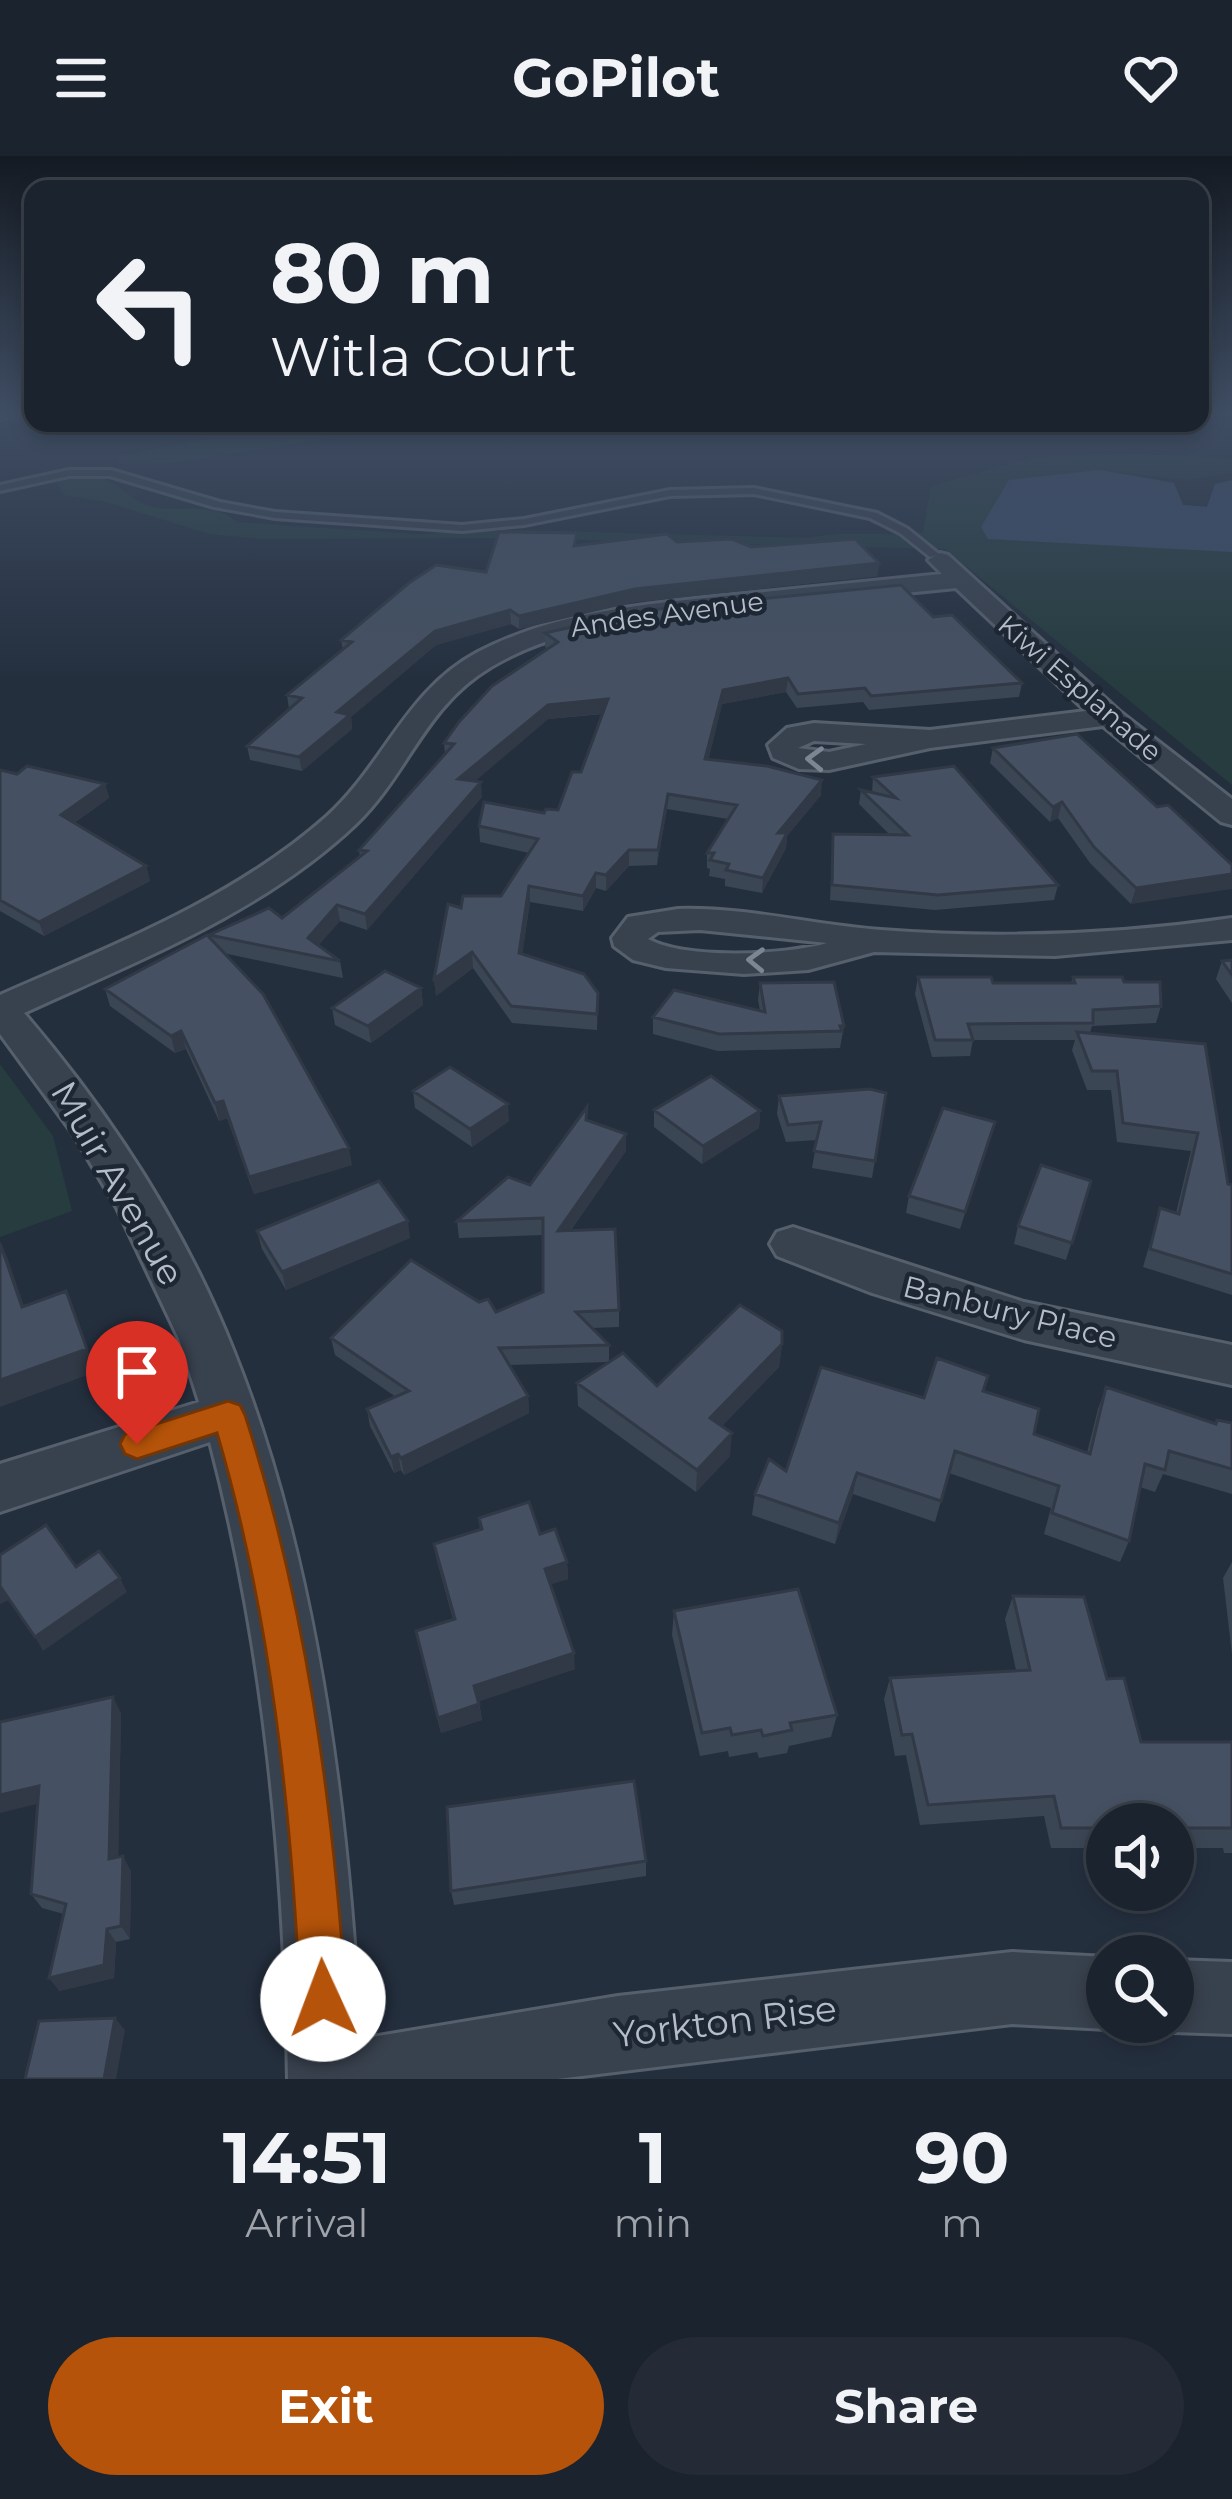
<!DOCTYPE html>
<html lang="en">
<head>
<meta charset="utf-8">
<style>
	:root { --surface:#1b232e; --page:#242b36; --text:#f1f3f6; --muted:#a0a4aa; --line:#39404a; --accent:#b45309 }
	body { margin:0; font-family:Montserrat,sans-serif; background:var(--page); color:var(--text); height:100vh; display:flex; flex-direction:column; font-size:45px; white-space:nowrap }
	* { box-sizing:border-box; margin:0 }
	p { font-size:39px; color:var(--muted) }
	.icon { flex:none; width:66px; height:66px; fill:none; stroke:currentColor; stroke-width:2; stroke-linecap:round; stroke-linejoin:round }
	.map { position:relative; height:1923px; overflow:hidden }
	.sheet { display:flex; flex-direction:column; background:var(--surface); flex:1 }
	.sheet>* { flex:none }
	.top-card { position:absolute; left:24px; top:24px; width:1185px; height:252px; border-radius:24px; box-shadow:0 6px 18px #0003,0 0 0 3px var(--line); background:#1b232e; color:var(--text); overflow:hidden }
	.fabs { position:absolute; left:1086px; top:1647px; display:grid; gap:24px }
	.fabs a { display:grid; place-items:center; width:108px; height:108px; border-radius:50%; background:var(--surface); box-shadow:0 6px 18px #0003,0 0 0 3px var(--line); font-size:60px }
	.pin { position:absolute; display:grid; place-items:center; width:102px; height:102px; color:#fff; margin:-123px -51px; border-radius:50% 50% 50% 0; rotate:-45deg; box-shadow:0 0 12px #0007 }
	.pin .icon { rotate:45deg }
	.me { position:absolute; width:132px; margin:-66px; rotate:358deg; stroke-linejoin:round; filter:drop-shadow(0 0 9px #0008) }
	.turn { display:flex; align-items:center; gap:42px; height:252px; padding:0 48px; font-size:54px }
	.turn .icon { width:156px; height:156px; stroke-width:2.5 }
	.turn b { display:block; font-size:84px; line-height:102px }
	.eta { display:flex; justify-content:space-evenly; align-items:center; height:204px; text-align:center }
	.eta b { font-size:72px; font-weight:700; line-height:84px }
	.button { display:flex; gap:24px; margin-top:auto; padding:24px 48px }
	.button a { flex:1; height:138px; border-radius:72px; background:var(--accent); color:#fff; font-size:48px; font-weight:700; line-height:138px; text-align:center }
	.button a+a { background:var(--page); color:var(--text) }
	header { display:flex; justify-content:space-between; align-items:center; height:156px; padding:0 48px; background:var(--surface); font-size:54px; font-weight:700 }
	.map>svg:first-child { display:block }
	.green { fill:#263c3f }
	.water { fill:#394c67 }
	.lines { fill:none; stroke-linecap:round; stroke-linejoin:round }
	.lane-casing { stroke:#565f6c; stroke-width:6 }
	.street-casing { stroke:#565f6c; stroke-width:6 }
	.lane { fill:#38414e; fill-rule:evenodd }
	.street { fill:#38414e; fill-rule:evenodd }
	.wall { fill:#3b4654 }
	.shaded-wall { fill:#303945 }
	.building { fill:#455162; stroke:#303945; stroke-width:3 }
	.oneway { stroke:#7c8592 }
	.route { fill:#b45309; stroke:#753606; stroke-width:3 }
	.labels { text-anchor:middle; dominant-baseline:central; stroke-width:9; stroke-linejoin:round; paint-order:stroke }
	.far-street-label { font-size:27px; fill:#b4bcc9; stroke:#1d2633 }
	.street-label { font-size:30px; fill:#b4bcc9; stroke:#1d2633 }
	.near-street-label { font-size:36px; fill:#b4bcc9; stroke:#1d2633 }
</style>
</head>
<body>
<header><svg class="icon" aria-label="menu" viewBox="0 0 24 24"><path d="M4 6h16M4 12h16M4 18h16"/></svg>GoPilot<svg class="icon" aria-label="heart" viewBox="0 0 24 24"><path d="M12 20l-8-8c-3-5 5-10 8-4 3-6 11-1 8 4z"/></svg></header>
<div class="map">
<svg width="1232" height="1923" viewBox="0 0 1232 1923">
	<rect width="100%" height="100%" fill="#242f3e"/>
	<path class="green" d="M 281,267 L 355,267 L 350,279 L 173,307 L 122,308 L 115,301 Z
		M 1137,298 L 1232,302 L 1232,316 L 1190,324 L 1111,315 L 1174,327 L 1183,349 L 1207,351 L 1215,328 L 1232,324 L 1232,629 L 945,393 L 493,382 L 260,383 L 209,378 L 106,346 L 64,339 L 56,326 C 68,325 82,320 94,321 C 117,323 130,346 153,351 C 181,357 214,345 237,366 L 416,378 L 517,374 L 808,382 C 848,373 884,382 923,376 L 931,330 L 1035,301 Z
		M 0,908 L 53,980 L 72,1055 L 0,1081 Z"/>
	<path class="water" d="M 1099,314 L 1174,327 L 1183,349 L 1207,351 L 1215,328 L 1232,324 L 1232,396 L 988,383 L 981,371 L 1009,324 Z"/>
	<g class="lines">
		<g class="lane-casing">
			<path id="lane" d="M 5,256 L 18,256 L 0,264 L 0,258 Z
				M 69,314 L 111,314 L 220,346 L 275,356 L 462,369 L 524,363 L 670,334 L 754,332 L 877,357 L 908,373 L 940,399 L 930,401 L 900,377 L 870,362 L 754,338 L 670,340 L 524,369 L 462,375 L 275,362 L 214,351 L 110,320 L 69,320 L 0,335 L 0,329 Z"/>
		</g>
		<g class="street-casing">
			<path id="street" d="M 940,397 L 948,399 L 1119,555 L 1232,643 L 1232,669 L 1221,666 L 1103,570 L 930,592 L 829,614 L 799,613 L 773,602 L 768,589 L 787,572 L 814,567 L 930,574 L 1086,555 L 956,432 C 886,439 816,446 747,453 C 660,462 568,465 491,511 C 424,551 409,617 356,668 C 262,757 139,804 24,857 C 110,957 185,1072 234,1196 C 318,1406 349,1659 360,1883 L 618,1840 L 1012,1796 L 1107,1801 L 1107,1866 L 1123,1866 L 1107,1873 L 1012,1868 L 557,1923 L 288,1923 C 284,1707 265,1496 210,1286 L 0,1356 L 0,1308 L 199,1246 L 179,1183 L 117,1052 L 74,979 L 0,878 L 0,839 C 113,789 232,744 326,661 C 384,609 406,534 478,496 C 557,455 646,448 734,439 C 803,432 872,425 942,418 L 928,404 ZM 814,585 L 866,588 L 829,596 L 798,592 Z
				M 678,753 C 748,751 812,769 881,774 C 998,783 1115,779 1232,762 L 1232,784 L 1055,800 L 874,796 L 808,814 L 744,818 L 666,812 L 633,804 L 614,790 L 612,782 L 628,761 ZM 700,774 L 827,787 C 785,799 686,804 648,783 L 658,776 Z
				M 793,1071 L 1024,1146 L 1232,1189 L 1232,1229 L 1024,1184 L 872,1137 L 777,1100 L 770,1088 L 777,1076 Z
				M 1173,1804 L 1232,1806 L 1232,1878 L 1173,1876 L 1150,1866 L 1173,1866 Z"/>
		</g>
		<use href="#lane" class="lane"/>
		<use href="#street" class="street"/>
	</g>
	<path class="wall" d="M 677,386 L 751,391 L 879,407 L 877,420 L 635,446 L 519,473 L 511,468 L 436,489 L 351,561 L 352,573 L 302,615 L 250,604 L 247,590 L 289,553 L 287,539 L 343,494 L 341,484 L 486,416 L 577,390 Z
		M 933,461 L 1022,527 L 1019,541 L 869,554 L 863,546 L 797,552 L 786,536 L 722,548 L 708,604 L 821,639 L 787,680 L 786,692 L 762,737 L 725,730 L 725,723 L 709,720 L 710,713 L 707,712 L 707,697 L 728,663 L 667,653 L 657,709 L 629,710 L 606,735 L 596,732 L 583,755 L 530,746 L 522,798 L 598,837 L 597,874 L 512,867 L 473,812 L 436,840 L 434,823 L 461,752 L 501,740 L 529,697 L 480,686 L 479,670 L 558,654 L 581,616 L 603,558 L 548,563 L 475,625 L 482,641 L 367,774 L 340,765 L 318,789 L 340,805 L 343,822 L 223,797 L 352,1009 L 254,1038 L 227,962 L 219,965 L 186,893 L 175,897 L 110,850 L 105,833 L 210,783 L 209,779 L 282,762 L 360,701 L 359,694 L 445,598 L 444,587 L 548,493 L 545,491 L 545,477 Z
		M 993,592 L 1157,651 L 1168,649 L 1131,748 L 1090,707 L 1058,662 L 1050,666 L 990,607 Z
		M 0,614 L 17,618 L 105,628 L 109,642 L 74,667 L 146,710 L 150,725 L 44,780 L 0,755 Z
		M 873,621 L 1058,729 L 1054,744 L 935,754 L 830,744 L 833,678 L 890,679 L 859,648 L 861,634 L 872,637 Z
		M 1232,804 L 1232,847 L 1216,823 L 1222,805 Z
		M 918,821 L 993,827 L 1071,827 L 1073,821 L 1124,826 L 1161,850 L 1156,867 L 1092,870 L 1090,877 L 1205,888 L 1228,1028 L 1232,1029 L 1232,1139 L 1143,1111 L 1160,1052 L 1176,1057 L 1191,995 L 1117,986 L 1111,934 L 1087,934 L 1072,894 L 1075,884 L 973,884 L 970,900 L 932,901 L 915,838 Z
		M 760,827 L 844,870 L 840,892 L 718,895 L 653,878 L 653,861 L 760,855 L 758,844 Z
		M 421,832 L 423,849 L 371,887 L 335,869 L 332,852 Z
		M 413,935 L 509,965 L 472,991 L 415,952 Z
		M 886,937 L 872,1022 L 812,1012 L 817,984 L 786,986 L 777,958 L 779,940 Z
		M 654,954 L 760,955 L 759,972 L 702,1008 L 654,971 Z
		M 587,965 L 626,978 L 626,995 L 571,1074 L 619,1154 L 619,1171 L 592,1172 L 609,1189 L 609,1206 L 657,1230 L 782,1188 L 779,1211 L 722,1270 L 730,1300 L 696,1336 L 578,1250 L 577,1227 L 609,1206 L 509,1209 L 528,1240 L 529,1257 L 404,1319 L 401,1314 L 394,1317 L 370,1270 L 367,1253 L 396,1241 L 335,1199 L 331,1182 L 496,1156 L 543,1136 L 543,1079 L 459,1082 L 457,1065 L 530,1029 Z
		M 995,966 L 960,1073 L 906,1057 L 909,1040 Z
		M 1091,1025 L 1066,1104 L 1014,1088 L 1018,1070 Z
		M 257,1075 L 410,1082 L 286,1134 L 262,1093 Z
		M 1106,1231 L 1215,1268 L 1217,1264 L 1232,1267 L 1232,1338 L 1163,1318 L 1155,1336 L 1140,1331 L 1129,1385 L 1120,1406 L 1044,1378 L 1051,1352 L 949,1317 L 935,1366 L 853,1338 L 835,1388 L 752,1359 L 755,1338 L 786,1315 L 924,1242 L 983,1235 L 1034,1278 L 1087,1297 L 1098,1253 Z
		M 479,1362 L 540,1378 L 567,1406 L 568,1423 L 550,1428 L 575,1513 L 479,1545 L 482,1564 L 441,1577 L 416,1475 L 453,1463 L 437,1405 L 434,1388 L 480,1374 Z
		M 1232,1406 L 1232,1498 L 1223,1422 Z
		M 1013,1440 L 1107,1523 L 1141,1586 L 1232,1586 L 1232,1697 L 1224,1697 L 1223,1692 L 1173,1692 L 1173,1668 L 1107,1668 L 1107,1692 L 1051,1692 L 1044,1660 L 920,1669 L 906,1599 L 895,1600 L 884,1543 L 890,1522 L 1016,1514 L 1005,1463 Z
		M 674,1455 L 837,1559 L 831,1581 L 789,1590 L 787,1597 L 759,1602 L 757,1596 L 729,1601 L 728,1595 L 700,1600 L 672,1479 Z
		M 121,1557 L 118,1701 L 131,1715 L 130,1783 L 116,1786 L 114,1822 L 59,1835 L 64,1758 L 42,1752 L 31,1738 Z
		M 646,1705 L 646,1720 L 454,1749 L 451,1735 Z"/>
	<path class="shaded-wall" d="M 879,407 L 877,420 L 635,446 L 519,473 L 519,460 L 635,433 Z
		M 510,454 L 511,468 L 436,489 L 351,561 L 352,573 L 302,615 L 299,601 L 337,556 L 435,475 Z
		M 788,522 L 786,536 L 722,548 L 705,618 L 705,603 L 723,534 Z
		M 608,543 L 608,557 L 548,563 L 460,638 L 458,623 L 548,549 Z
		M 822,624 L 821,639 L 787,680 L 786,692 L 762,737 L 763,722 L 778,677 Z
		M 481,626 L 482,641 L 367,774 L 365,758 Z
		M 105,628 L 109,642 L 65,673 L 61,659 Z
		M 668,638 L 667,653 L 657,709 L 658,694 Z
		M 1062,646 L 1058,662 L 1050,666 L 1053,651 Z
		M 629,694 L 629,710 L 606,735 L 606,719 Z
		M 146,710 L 150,725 L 44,780 L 39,766 Z
		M 596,717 L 596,732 L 583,755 L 583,740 Z
		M 1232,718 L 1232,733 L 1131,748 L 1136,732 Z
		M 529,730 L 530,746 L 520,813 L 519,797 Z
		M 337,749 L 340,765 L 311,798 L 308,782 Z
		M 472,796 L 473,812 L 436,840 L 434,823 Z
		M 421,832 L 423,849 L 371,887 L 368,870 Z
		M 181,875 L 186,893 L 175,897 L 171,880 Z
		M 223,945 L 227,962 L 219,965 L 215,947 Z
		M 508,948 L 509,965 L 472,991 L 470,973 Z
		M 760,955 L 759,972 L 702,1008 L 703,990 Z
		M 995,966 L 990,984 L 960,1073 L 965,1056 Z
		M 626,978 L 626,995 L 558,1092 L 558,1075 Z
		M 349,992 L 352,1009 L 254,1038 L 249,1021 Z
		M 408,1065 L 410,1082 L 286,1134 L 282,1116 Z
		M 0,1085 L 8,1103 L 32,1174 L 22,1151 Z
		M 66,1135 L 96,1216 L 0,1251 L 0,1224 Z
		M 782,1188 L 779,1211 L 708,1284 L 710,1262 Z
		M 528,1240 L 529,1257 L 404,1319 L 401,1302 Z
		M 732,1277 L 730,1300 L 696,1336 L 697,1314 Z
		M 398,1298 L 401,1314 L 394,1317 L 391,1301 Z
		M 857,1317 L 853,1338 L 835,1388 L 839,1367 Z
		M 567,1406 L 568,1423 L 546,1430 L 545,1413 Z
		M 120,1422 L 127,1436 L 43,1495 L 35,1481 Z
		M 0,1430 L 9,1444 L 0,1448 Z
		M 574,1497 L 575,1513 L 477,1546 L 474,1530 Z
		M 113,1541 L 121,1557 L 118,1717 L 109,1703 Z
		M 479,1548 L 482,1564 L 441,1577 L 438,1562 Z
		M 39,1630 L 49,1645 L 0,1657 L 0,1639 Z
		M 123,1700 L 131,1715 L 130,1783 L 121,1770 Z
		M 107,1773 L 116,1786 L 114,1822 L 59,1835 L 49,1822 Z
		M 115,1862 L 125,1874 L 116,1923 L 104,1923 Z"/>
	<path class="building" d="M 499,376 L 577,377 L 574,390 L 667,378 L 677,386 L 732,383 L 751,391 L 855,383 L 879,407 L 635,433 L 519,460 L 510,454 L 435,475 L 337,556 L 350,559 L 299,601 L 247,590 L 302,542 L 287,539 L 352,486 L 341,484 L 409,427 L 436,409 L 486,416 Z
		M 901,429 L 933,461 L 952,459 L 1022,527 L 871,540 L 865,532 L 798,538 L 788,522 L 723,534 L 705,603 L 767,610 L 822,624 L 778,677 L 787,677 L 763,722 L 726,714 L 729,708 L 710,704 L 714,697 L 707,697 L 737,649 L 668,638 L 658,694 L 629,694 L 606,719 L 596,717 L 583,740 L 529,730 L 519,797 L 584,818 L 598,837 L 597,858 L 511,850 L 472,796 L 434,823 L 448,748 L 461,752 L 463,740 L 501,740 L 538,683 L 479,670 L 484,646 L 544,657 L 546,653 L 558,654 L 572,616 L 581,616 L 608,543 L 548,549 L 458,623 L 481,626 L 365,758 L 337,749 L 308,782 L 340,805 L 209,779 L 269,752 L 282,762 L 367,695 L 359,694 L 454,588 L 444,587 L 459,566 L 492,530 L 558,486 L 545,477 L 649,454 Z
		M 1077,578 L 1157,651 L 1168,649 L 1232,709 L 1232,718 L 1136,732 L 1094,691 L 1062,646 L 1053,651 L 993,592 Z
		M 27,610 L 105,628 L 61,659 L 146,710 L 39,766 L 0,744 L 0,614 L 17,618 Z
		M 954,610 L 1058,729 L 938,739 L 832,729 L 833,678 L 908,679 L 861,634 L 896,642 L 873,621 Z
		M 207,779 L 263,838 L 349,992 L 249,1021 L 223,945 L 215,947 L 181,875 L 171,880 L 105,833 Z
		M 1232,804 L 1232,819 L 1222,805 Z
		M 385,815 L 421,832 L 368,870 L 332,852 Z
		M 918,821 L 991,821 L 993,827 L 1075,827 L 1073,821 L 1122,821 L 1124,826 L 1160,826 L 1161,850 L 1093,854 L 1093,867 L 968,868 L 973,884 L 935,884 Z
		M 834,826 L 844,870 L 840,870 L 842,875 L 719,878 L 653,861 L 674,834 L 765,856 L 760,827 Z
		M 1077,876 L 1205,888 L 1228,1028 L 1232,1029 L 1232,1118 L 1150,1093 L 1160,1052 L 1179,1058 L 1198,977 L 1123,967 L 1117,915 L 1092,915 Z
		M 450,911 L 508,948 L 470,973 L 413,935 Z
		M 711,920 L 760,955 L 703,990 L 654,954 Z
		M 870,933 L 886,937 L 875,1005 L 814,995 L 821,966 L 788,969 L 779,940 Z
		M 587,951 L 586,964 L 626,978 L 558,1075 L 615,1073 L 619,1154 L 576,1156 L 609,1189 L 499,1192 L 528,1240 L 401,1302 L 398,1298 L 391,1301 L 367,1253 L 409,1235 L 331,1182 L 411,1104 L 479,1146 L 488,1143 L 496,1156 L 543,1136 L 543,1062 L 457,1065 L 508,1021 L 530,1029 Z
		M 943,952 L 995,966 L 965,1056 L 909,1040 Z
		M 1041,1009 L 1091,1025 L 1072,1087 L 1018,1070 Z
		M 379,1025 L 408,1065 L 282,1116 L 257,1075 Z
		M 0,1087 L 22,1151 L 66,1135 L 87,1193 L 0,1224 Z
		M 740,1149 L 782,1175 L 782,1188 L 710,1262 L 732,1277 L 697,1314 L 577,1227 L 623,1197 L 657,1230 Z
		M 937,1202 L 988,1220 L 983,1235 L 1039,1253 L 1034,1278 L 1090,1298 L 1106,1231 L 1216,1268 L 1217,1264 L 1232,1267 L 1232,1313 L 1169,1295 L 1165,1314 L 1145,1308 L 1129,1385 L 1052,1357 L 1059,1330 L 955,1295 L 941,1345 L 857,1317 L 839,1367 L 755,1338 L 769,1303 L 786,1315 L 821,1211 L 924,1242 Z
		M 529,1346 L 540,1378 L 555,1373 L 567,1406 L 545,1413 L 574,1497 L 474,1530 L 479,1548 L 438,1562 L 416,1475 L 455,1463 L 434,1388 L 482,1373 L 479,1362 Z
		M 46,1369 L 76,1411 L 99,1395 L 120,1422 L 35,1481 L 0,1430 L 0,1399 Z
		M 798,1433 L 837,1559 L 790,1567 L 792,1574 L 763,1580 L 761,1574 L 732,1579 L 730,1572 L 702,1577 L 674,1455 Z
		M 1013,1440 L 1084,1441 L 1107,1523 L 1124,1522 L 1141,1586 L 1232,1586 L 1232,1672 L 1173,1672 L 1173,1668 L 1107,1668 L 1107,1672 L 1061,1672 L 1054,1640 L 928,1649 L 912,1578 L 902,1579 L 890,1522 L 1030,1514 Z
		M 113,1541 L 109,1703 L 123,1700 L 121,1770 L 107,1773 L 104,1809 L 49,1822 L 66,1748 L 31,1738 L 39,1630 L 0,1639 L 0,1566 Z
		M 634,1625 L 646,1705 L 451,1735 L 447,1651 Z
		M 115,1862 L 104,1923 L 25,1923 L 39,1865 Z"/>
	<defs><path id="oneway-chevron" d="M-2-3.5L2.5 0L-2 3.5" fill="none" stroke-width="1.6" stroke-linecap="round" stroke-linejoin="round" transform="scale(3)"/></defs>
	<g class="oneway">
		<use href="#oneway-chevron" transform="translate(815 603) rotate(-178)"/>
		<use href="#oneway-chevron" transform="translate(756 804) rotate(-178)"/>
	</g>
	<linearGradient id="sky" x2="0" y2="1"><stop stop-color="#141a22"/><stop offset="0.49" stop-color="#3f4d63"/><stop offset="1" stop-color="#3f4d63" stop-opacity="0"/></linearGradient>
	<rect width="1232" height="525" fill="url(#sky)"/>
	<path class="route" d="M 228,1245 L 240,1249 L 245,1259 C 306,1448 333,1645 346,1843 L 340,1859 L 323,1866 L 307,1859 L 300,1843 C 291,1652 271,1460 217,1277 L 137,1303 L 125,1298 L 120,1288 L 125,1278 Z"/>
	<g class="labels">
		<g class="far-street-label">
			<text transform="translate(667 458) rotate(-8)">Andes Avenue</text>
			<text transform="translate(1080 532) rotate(41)">Kiwi Esplanade</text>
		</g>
		<g class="street-label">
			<text transform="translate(1010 1156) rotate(14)">Banbury Place</text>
		</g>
		<g class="near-street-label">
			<text transform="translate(118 1027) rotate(60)">Muir Avenue</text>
			<text transform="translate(725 1865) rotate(-7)">Yorkton Rise</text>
		</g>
	</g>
</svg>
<div class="fabs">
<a><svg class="icon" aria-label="sound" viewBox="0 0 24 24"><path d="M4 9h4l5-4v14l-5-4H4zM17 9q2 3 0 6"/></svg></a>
<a><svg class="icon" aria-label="search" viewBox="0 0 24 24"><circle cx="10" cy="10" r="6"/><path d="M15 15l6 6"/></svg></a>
</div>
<div class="pin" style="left:137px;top:1288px;background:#d93025"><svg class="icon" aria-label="arrive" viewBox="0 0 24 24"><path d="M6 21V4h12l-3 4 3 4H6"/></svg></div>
<svg class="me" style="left:323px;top:1843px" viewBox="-20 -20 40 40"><circle r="19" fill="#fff"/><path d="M0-13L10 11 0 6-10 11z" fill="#b45309"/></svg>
<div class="top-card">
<div class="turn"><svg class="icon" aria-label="left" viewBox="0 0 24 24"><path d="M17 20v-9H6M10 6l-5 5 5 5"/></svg><div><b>80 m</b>Witla Court</div></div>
</div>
</div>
<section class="sheet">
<div class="eta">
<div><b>14:51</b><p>Arrival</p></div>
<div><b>1</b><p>min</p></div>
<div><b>90</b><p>m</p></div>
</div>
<div class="button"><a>Exit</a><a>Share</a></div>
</section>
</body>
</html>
